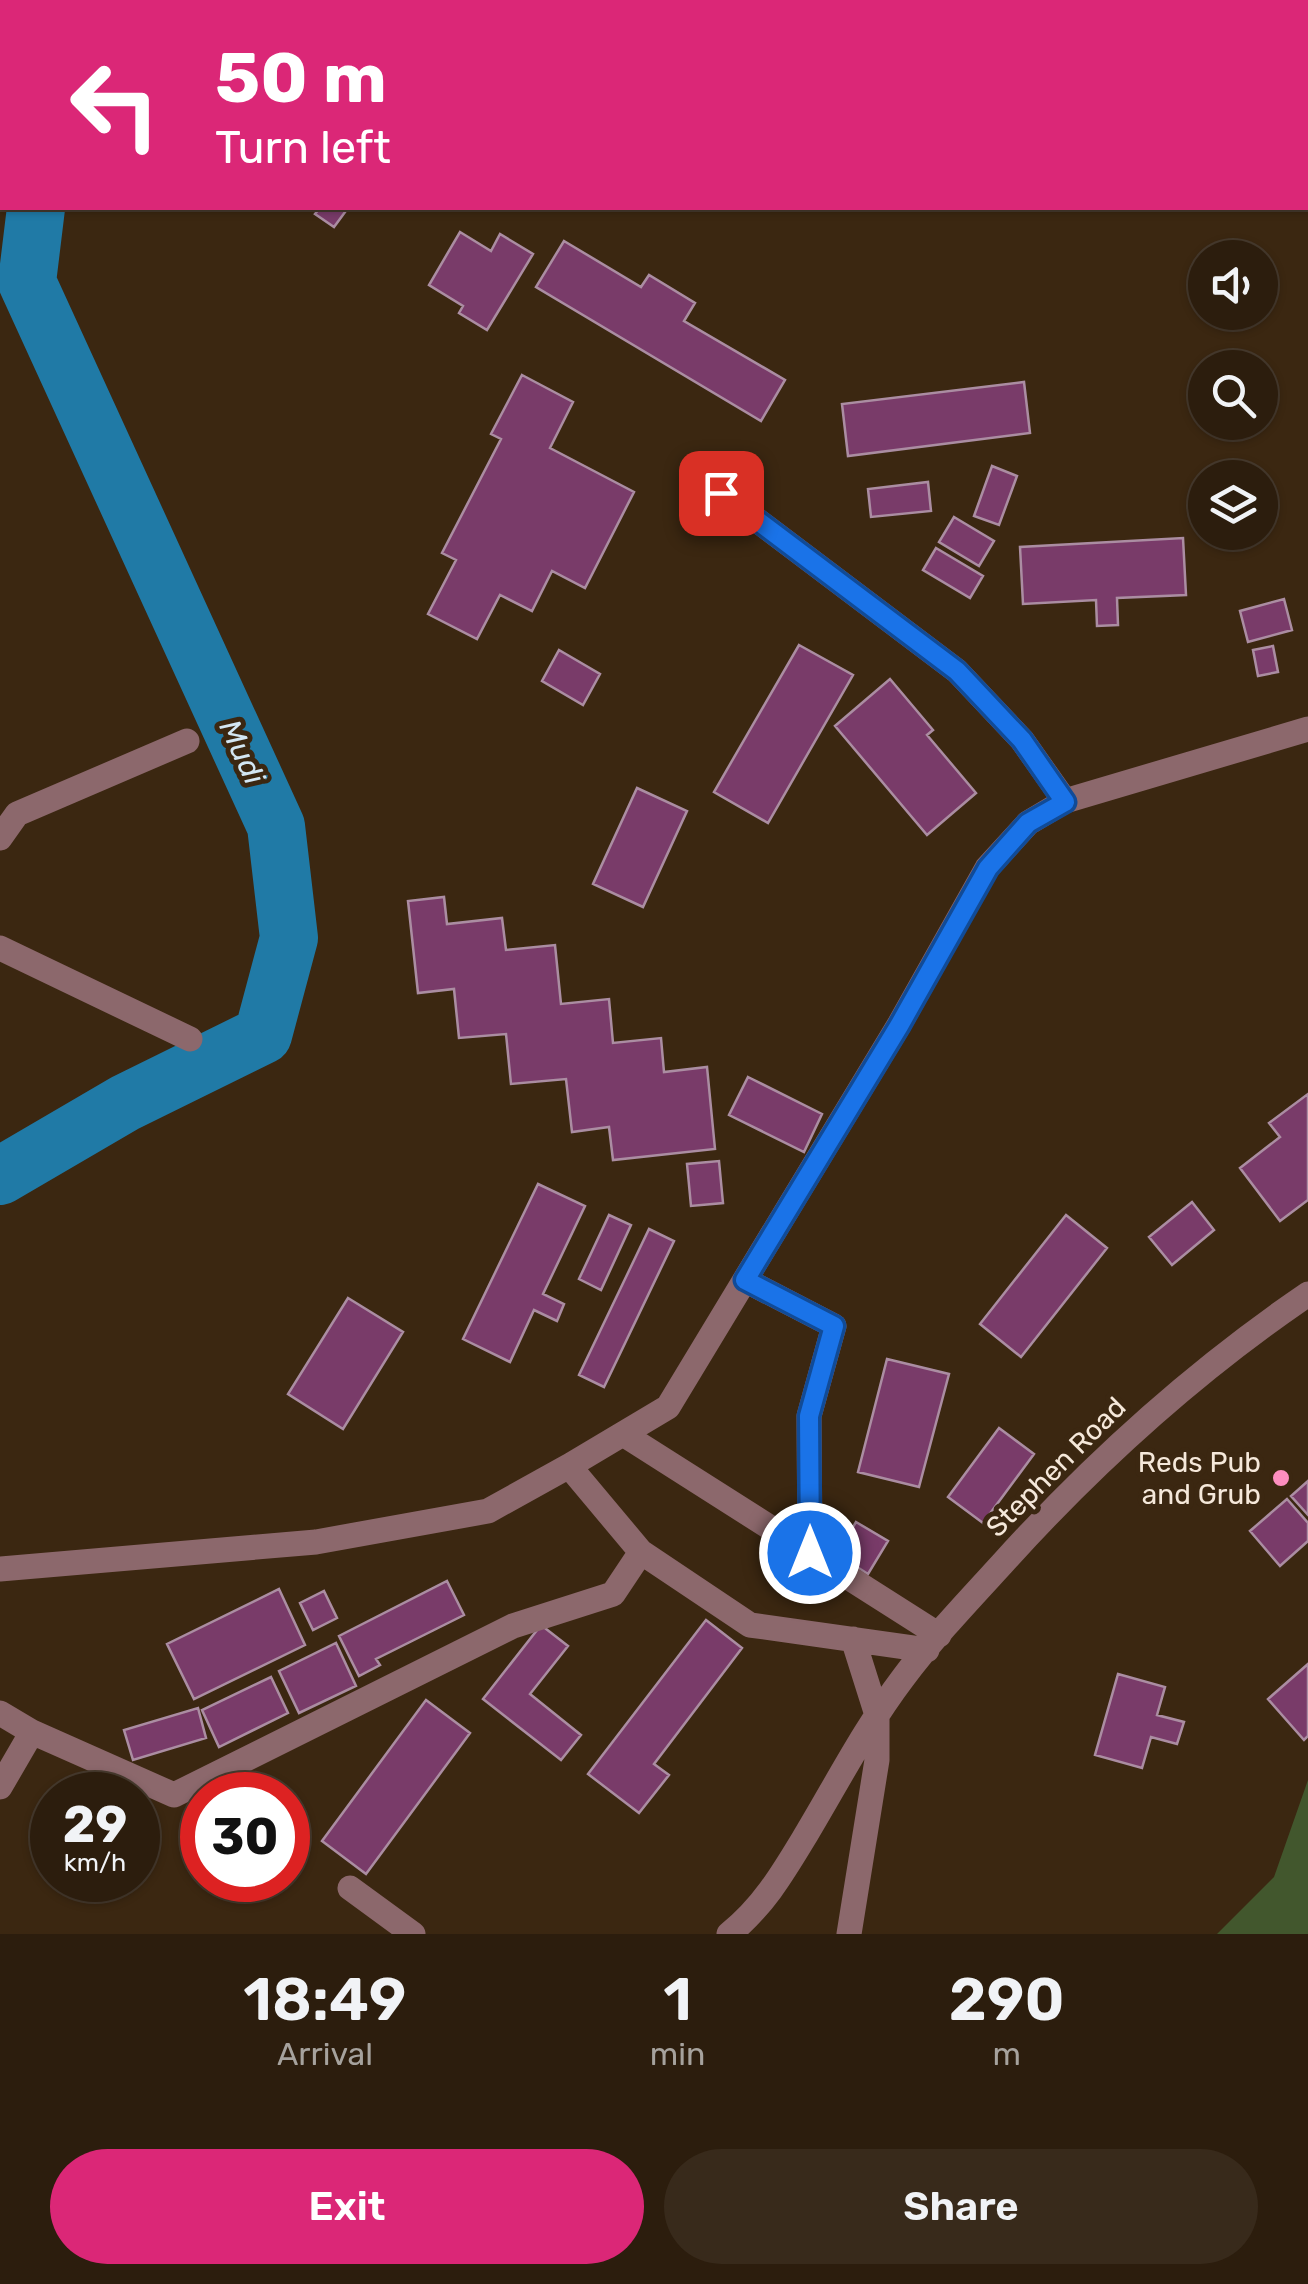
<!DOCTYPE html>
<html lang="en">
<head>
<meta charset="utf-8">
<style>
	:root { --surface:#2c1d0d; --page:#382a1b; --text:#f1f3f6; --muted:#a6a29d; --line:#483b2e; --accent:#db2777 }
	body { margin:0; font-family:Rubik,sans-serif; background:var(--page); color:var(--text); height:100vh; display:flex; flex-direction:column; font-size:38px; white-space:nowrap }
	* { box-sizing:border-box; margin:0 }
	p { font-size:32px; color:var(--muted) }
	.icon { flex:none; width:55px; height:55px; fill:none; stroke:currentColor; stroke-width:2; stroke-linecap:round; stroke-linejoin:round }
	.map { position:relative; height:1934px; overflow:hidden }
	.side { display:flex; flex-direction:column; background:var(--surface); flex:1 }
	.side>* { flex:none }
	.top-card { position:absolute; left:0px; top:0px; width:1310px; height:210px; box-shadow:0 2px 8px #0004,0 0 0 2px var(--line); background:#db2777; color:#fff; overflow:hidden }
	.fabs { position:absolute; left:1188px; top:240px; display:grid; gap:20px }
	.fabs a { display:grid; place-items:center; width:90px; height:90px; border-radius:50%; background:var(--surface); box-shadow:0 2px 8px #0004,0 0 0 2px var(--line); font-size:50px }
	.speed { position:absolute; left:30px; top:1772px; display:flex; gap:20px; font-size:50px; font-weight:700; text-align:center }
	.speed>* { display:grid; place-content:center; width:130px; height:130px; border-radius:50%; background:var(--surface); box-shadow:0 2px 8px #0004,0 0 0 2px var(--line); line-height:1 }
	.speed small { font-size:25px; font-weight:400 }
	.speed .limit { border:15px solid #d22; background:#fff; color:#111 }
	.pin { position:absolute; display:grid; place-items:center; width:85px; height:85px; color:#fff; margin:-42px; border-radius:20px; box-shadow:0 5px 15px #0006 }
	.me { position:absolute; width:110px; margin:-55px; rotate:0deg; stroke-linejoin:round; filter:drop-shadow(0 0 8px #0008) }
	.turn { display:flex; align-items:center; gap:35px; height:210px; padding:0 50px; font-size:45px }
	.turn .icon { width:130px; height:130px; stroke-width:2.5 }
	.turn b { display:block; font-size:70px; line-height:85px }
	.eta { display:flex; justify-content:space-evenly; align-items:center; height:170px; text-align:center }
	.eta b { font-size:60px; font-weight:600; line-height:70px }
	.primary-button { display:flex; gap:20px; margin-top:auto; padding:20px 50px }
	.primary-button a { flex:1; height:115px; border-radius:60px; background:var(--accent); color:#fff; font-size:40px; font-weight:600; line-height:115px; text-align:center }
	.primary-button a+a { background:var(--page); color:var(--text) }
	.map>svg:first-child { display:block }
	.green { fill:#42572d }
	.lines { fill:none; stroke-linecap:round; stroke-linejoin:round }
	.river { stroke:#207aa6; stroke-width:58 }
	.building { fill:#793b69; stroke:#ab8da2; stroke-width:2.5 }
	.minor { stroke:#8c686c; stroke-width:25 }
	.highway { stroke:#fcc5cc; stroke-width:30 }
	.route-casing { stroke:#114b97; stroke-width:25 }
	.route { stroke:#1a73e8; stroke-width:18 }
	.poi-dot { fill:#fd8ebf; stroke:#3b2711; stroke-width:4 }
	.labels { text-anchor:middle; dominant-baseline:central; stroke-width:10; stroke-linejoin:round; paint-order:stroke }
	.poi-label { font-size:28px; fill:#f5e8da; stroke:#3b2711; text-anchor:end }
	.street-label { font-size:28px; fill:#f5e8da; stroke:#3b2711 }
	.water-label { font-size:30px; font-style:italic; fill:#d3e7f4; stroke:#3b2711 }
</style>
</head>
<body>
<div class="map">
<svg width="1308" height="1934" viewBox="0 0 1308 1934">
	<rect width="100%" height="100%" fill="#3b2711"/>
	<path class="green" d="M 1308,1780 L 1308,1934 L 1217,1934 L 1274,1877 Z"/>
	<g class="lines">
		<path class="river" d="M 66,2 L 66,0
			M 0,1176 L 125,1103 L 263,1035 L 289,938 L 276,826 L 27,282 L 36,208"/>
	</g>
	<path class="building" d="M 320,208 L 348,208 L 334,227 L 315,214 Z
		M 460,232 L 491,251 L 500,234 L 533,254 L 487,330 L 459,313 L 463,306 L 429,285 Z
		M 564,241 L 641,287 L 649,275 L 695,303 L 684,321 L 785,380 L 761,421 L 536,287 Z
		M 522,375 L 573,402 L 550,448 L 634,492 L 585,588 L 552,571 L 532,611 L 500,595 L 477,639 L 428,614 L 456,560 L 442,553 L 501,439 L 491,434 Z
		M 1024,382 L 1030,433 L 848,456 L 842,404 Z
		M 992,466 L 1017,476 L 999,525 L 974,516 Z
		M 928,482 L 931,511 L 871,517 L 868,489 Z
		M 954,517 L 994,541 L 979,566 L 939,542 Z
		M 1183,538 L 1186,595 L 1117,598 L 1118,625 L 1097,626 L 1096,600 L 1023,604 L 1020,547 Z
		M 936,548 L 983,576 L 970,598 L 923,570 Z
		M 1284,599 L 1292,630 L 1248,642 L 1240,611 Z
		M 799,645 L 853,675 L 768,823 L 714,792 Z
		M 1273,646 L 1278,672 L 1258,676 L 1253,650 Z
		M 559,650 L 600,674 L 583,705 L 542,681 Z
		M 890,679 L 933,730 L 927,735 L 976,793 L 927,835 L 835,726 Z
		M 637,788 L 687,811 L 643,907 L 593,884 Z
		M 444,897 L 447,924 L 502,918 L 506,950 L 555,945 L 561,1004 L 609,999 L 613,1043 L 661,1038 L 664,1072 L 707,1067 L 715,1149 L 613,1160 L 609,1127 L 572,1132 L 566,1079 L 511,1084 L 506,1034 L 459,1038 L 454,989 L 418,993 L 408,901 Z
		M 748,1077 L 822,1114 L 804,1152 L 729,1115 Z
		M 1308,1094 L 1308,1200 L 1280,1221 L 1240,1168 L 1280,1137 L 1269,1123 Z
		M 719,1161 L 723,1203 L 691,1206 L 687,1164 Z
		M 538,1184 L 585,1206 L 543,1294 L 564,1304 L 557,1321 L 534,1310 L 510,1362 L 463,1339 Z
		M 1192,1202 L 1214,1230 L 1172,1265 L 1149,1237 Z
		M 609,1215 L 631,1225 L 601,1290 L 579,1279 Z
		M 1066,1215 L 1107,1248 L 1021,1357 L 980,1324 Z
		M 649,1229 L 674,1241 L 604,1387 L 579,1375 Z
		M 348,1298 L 403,1332 L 343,1429 L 288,1394 Z
		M 887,1359 L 949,1374 L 919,1487 L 858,1472 Z
		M 999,1428 L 1034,1454 L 983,1523 L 948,1497 Z
		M 1308,1481 L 1308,1515 L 1291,1496 Z
		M 1287,1499 L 1308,1523 L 1308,1541 L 1280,1566 L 1250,1531 Z
		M 856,1522 L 888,1541 L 868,1574 L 837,1554 Z
		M 447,1581 L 464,1615 L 376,1659 L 380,1665 L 359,1676 L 339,1636 Z
		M 279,1589 L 305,1645 L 194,1699 L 167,1644 Z
		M 324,1591 L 337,1618 L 313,1630 L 300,1603 Z
		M 706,1620 L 742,1648 L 654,1764 L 669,1775 L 639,1813 L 588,1774 Z
		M 541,1625 L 568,1646 L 530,1694 L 581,1735 L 561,1760 L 483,1699 Z
		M 336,1643 L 356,1686 L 299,1713 L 279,1671 Z
		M 1308,1664 L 1308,1736 L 1304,1740 L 1268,1699 Z
		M 1118,1674 L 1165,1687 L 1157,1715 L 1184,1722 L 1177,1744 L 1151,1737 L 1142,1768 L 1095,1755 Z
		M 271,1677 L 288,1713 L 219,1747 L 202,1710 Z
		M 426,1700 L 470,1733 L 366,1874 L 322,1841 Z
		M 198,1708 L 206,1738 L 133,1760 L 124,1730 Z
		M 288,1815 L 301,1823 L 290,1843 L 296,1846 L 288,1860 Z
		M 52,1822 L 52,1857 L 38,1849 Z"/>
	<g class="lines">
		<path class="minor" d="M 692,471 L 957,671 L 1022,740 L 1065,801
			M 0,838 L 17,814 L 187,741
			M 0,948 L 190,1039
			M 745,1280 L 834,1326 L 809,1416 L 810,1553
			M 623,1434 L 939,1635
			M 641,1552 L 750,1625 L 927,1650
			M 0,1569 L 316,1542 L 488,1511 L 569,1466
			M 0,1713 L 32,1732 L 0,1787
			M 32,1732 L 174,1795 L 513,1626 L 613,1594 L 641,1552 L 569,1466 L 668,1407 L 899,1025 L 987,868 L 1028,823 L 1065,801 L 1308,729
			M 350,1888 L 413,1934
			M 729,1934 C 764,1906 784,1871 807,1833 C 838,1781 866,1727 903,1678 C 933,1638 968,1601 1002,1564 C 1094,1462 1195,1371 1308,1294
			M 849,1934 L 877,1760 L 877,1715 L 853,1639"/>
		<path class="highway" d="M 1181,0 L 1190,2
			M 1308,38 L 1308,39"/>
	</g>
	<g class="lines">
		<g class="route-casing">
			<path id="route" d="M 721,493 L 957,671 L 1022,740 L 1065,802 L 1028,823 L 988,868 L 899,1026 L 745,1280 L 834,1326 L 809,1416 L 810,1553"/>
		</g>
		<use href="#route" class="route"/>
	</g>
	<circle class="poi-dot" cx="1281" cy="1478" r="10"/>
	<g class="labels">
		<g class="poi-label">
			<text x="1261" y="1462">Reds Pub<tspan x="1261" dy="32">and Grub</tspan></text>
		</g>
		<g class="street-label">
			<text transform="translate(1056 1467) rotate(-45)">Stephen Road</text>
		</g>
		<g class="water-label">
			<text transform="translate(242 752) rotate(65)">Mudi</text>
		</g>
	</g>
</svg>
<div class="fabs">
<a><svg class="icon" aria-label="sound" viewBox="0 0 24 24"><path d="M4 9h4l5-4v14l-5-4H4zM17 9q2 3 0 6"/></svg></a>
<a><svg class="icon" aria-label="search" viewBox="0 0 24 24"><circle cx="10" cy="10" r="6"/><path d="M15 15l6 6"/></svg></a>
<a><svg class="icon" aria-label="layers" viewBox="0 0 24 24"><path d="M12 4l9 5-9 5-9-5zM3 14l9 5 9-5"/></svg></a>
</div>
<div class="speed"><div>29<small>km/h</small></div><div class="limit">30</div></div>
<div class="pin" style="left:721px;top:493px;background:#d93025"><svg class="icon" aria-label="arrive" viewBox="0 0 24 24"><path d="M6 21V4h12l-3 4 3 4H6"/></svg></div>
<svg class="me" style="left:810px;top:1553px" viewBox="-20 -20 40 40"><circle r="17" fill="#1a73e8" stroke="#fff" stroke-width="3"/><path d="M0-11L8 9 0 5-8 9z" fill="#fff"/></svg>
<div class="top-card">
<div class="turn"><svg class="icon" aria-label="left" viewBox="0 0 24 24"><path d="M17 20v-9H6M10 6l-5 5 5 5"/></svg><div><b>50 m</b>Turn left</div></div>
</div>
</div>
<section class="side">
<div class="eta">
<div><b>18:49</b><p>Arrival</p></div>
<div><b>1</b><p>min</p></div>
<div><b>290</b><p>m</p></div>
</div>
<div class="primary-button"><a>Exit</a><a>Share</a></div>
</section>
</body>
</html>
